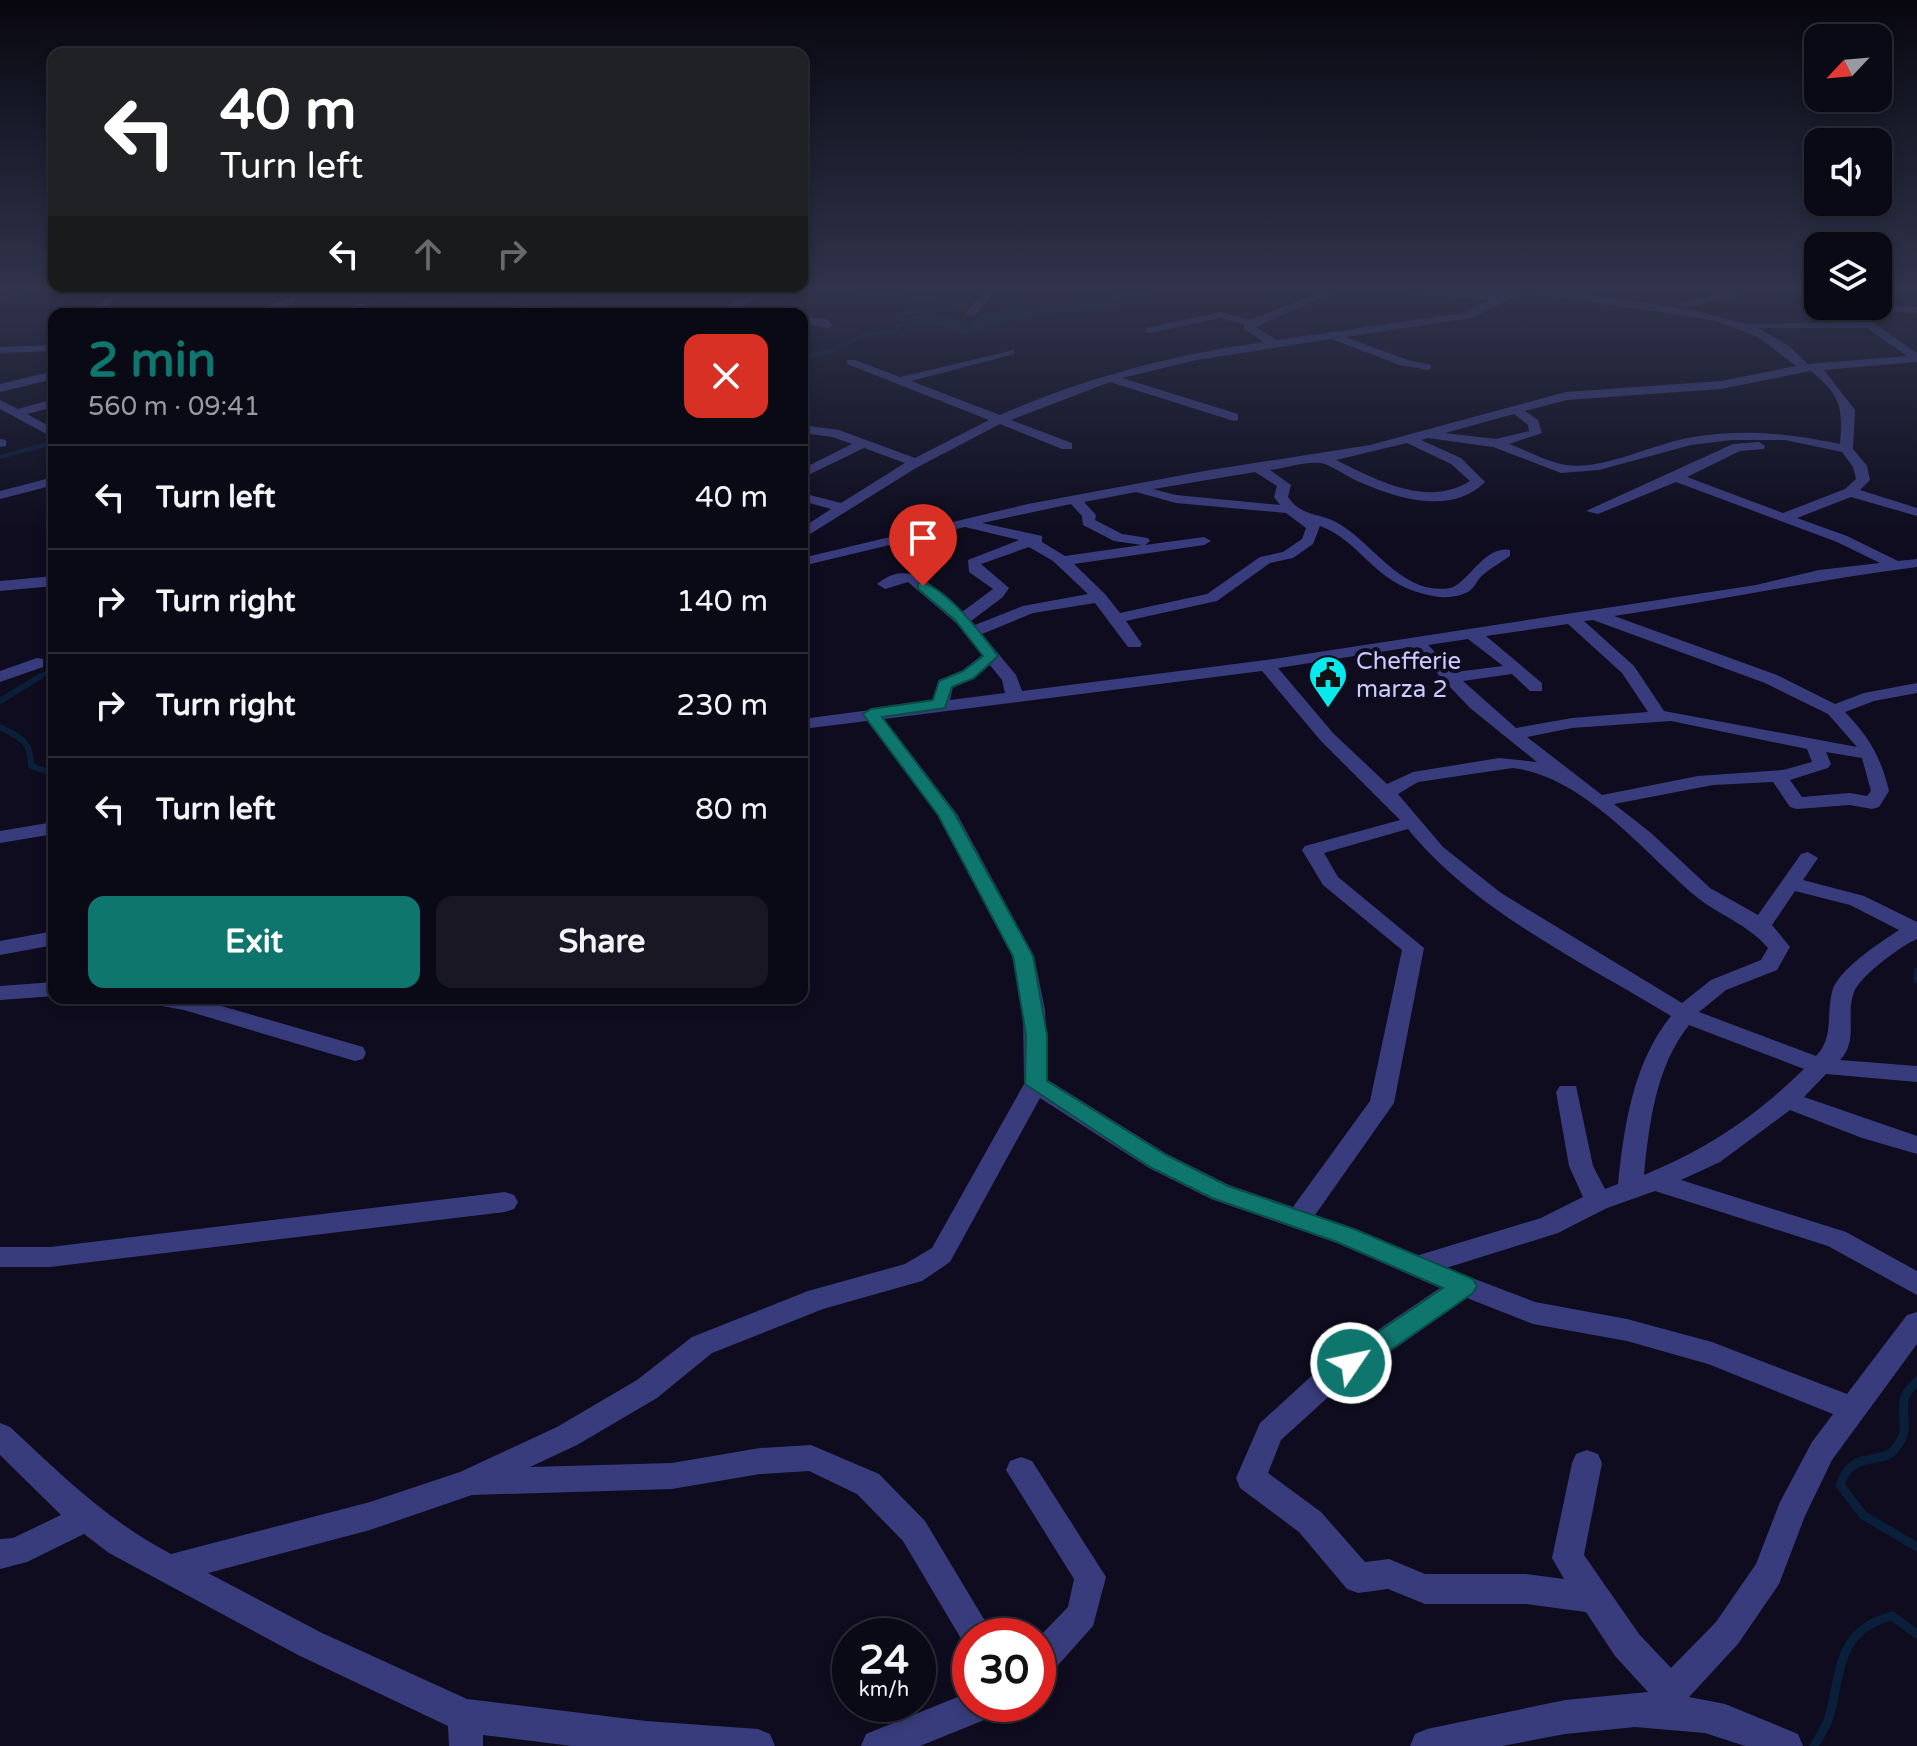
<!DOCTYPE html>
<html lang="en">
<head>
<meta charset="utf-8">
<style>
	:root { --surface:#0a0916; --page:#181723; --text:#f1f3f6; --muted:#999aa1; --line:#2a2a35; --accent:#0f766e }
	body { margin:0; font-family:"Varela Round",sans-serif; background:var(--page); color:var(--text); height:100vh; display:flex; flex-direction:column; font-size:30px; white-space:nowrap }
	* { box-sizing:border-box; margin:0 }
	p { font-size:26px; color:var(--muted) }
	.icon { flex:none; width:44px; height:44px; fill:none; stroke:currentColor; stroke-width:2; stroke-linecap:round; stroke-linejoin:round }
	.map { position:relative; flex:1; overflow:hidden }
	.drawer { position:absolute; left:48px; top:308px; width:760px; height:696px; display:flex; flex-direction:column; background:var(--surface); border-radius:16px; box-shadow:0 4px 12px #0003,0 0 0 2px var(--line) }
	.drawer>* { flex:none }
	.hud { position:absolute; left:48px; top:48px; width:760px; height:244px; border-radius:16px; box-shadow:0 4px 12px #0003,0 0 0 2px var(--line); background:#202124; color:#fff; overflow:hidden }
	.needle { width:52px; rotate:244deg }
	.buttons { position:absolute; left:1804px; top:24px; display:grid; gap:16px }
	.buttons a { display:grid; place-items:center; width:88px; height:88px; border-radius:16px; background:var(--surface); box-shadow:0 4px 12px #0003,0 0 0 2px var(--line); font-size:40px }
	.speed { position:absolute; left:832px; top:1618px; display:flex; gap:16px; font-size:40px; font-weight:700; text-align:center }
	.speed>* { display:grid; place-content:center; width:104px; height:104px; border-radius:50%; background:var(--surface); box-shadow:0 4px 12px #0003,0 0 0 2px var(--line); line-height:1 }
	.speed small { font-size:20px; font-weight:400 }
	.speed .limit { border:12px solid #d22; background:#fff; color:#111 }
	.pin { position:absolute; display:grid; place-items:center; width:68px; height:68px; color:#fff; margin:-82px -34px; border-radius:50% 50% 50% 0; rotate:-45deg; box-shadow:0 0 8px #0007 }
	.pin .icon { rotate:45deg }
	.me { position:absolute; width:88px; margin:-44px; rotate:56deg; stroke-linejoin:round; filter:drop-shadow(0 0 6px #0008) }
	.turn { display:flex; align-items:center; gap:28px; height:168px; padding:0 40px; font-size:36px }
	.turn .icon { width:104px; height:104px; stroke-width:2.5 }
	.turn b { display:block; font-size:56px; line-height:68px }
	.lanes { display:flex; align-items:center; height:76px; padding:0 40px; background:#0003; justify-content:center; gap:40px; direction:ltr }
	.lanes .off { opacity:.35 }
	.round { display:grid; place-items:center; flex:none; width:84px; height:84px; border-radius:16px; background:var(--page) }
	.overview { display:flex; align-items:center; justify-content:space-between; height:136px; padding:0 40px }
	h1 { font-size:48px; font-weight:800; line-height:60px; color:var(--accent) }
	.button { display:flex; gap:16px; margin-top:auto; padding:16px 40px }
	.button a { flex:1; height:92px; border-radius:16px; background:var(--accent); color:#fff; font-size:32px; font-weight:800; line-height:92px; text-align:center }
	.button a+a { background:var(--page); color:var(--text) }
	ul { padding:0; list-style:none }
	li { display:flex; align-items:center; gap:24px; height:104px; padding:0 40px; border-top:2px solid var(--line) }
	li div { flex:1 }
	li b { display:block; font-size:30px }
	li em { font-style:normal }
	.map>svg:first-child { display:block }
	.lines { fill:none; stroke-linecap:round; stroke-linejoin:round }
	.stream-far3 { stroke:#0a1f39; stroke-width:4 }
	.stream-far2 { stroke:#0a1f39; stroke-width:6 }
	.stream-far1 { stroke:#0a1f39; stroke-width:7 }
	.stream { stroke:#0a1f39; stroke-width:9 }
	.river { fill:#0a1f39; fill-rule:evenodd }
	.minor { fill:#393c7c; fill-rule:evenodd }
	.route { fill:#0f766e; stroke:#0a4d48; stroke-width:2 }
	.labels { text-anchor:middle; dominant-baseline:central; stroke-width:8; stroke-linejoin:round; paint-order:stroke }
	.poi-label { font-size:24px; fill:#cccbfe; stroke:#0e0c1e; text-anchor:start }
</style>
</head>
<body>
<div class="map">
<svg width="1917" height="1746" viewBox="0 0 1917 1746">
	<rect width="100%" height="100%" fill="#0e0c1e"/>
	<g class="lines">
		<path class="stream-far3" d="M 369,290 L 392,292 L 380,298 L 404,300 L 405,294 C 419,291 449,290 462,298 C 480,291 492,299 511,301 C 552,307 595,294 637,290
			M 657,290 L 674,290
			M 835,290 L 918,298 L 963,307 C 939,314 917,305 896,318 L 910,322
			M 0,299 L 29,290
			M 510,314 L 512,311 L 506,309 L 524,306
			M 802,355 C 826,357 844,344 865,335 C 875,332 889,332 899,331 L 898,326 L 907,323
			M 0,457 L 54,442
			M 38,678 L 54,668"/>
		<path class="stream-far2" d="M 0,701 L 41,676
			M 0,727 C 21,738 31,741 31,766 L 54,774"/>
		<path class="stream-far1" d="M 1917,971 L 1917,980"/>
		<path class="stream" d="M 1917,1381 C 1914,1385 1907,1391 1905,1396 C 1899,1416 1913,1429 1894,1450 C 1880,1466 1853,1448 1840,1485 L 1863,1515 L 1917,1547
			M 1814,1746 C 1819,1737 1826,1728 1829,1717 C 1842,1672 1836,1630 1892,1616 L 1917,1634"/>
		<path class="river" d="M 1113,290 L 1161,290 L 1152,295 L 1126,297 L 1114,306 L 990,325 L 971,336 L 942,327 L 910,328 L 901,322 C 917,308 950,317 968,323 L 985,314 L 1108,296 Z"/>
		<path class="minor" d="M 758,290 L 771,290 L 725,314 L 712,314 Z
			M 979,290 L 989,290 L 992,294 L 975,315 L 967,315 L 966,313 L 982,294 Z
			M 1325,290 L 1339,290 L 1256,327 L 1277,340 L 1464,313 L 1489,300 L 1411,293 L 1406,290 L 1499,295 C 1526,282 1646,304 1683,308 L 1678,305 L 1679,303 L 1740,290 L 1733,297 L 1683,308 L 1747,324 L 1857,322 L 1837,306 L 1849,306 L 1917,353 L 1917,362 L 1824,370 L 1855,410 L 1853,449 L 1867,466 L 1870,480 L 1860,490 L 1917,508 L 1917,516 L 1851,497 L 1797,518 L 1847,536 L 1898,561 L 1917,559 L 1917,567 C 1815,580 1715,601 1614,616 L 1777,675 L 1835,704 L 1864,693 L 1917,683 L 1917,693 L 1874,701 L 1845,712 C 1869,737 1881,757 1889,791 L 1879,807 L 1872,809 L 1850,805 L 1797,809 L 1790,807 L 1773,782 L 1713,785 L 1614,804 L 1651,833 L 1710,888 L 1758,915 L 1801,854 L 1808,852 L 1818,858 L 1803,880 L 1864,896 L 1917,922 L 1917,939 C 1902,945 1860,976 1854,992 C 1845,1015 1859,1041 1840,1060 L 1917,1066 L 1917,1082 L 1826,1074 L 1804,1097 L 1917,1136 L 1917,1154 L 1862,1138 L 1790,1110 L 1720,1162 L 1681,1180 L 1846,1232 L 1917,1271 L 1917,1295 L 1828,1246 L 1655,1191 L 1607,1208 L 1558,1233 L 1446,1268 L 1535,1302 L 1627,1319 L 1712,1342 L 1847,1394 L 1907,1315 L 1917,1312 L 1917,1344 L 1832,1460 L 1805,1516 L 1779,1584 L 1738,1644 L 1689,1697 L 1725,1704 L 1798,1734 L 1803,1746 L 1745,1746 L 1705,1733 L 1635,1727 L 1565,1734 L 1502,1746 L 1410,1746 L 1415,1734 L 1427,1729 L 1565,1700 L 1648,1692 L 1615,1656 L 1586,1612 L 1526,1604 L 1425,1604 L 1388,1589 L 1358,1593 L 1347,1589 L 1299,1532 L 1240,1488 L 1236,1478 L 1260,1423 L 1317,1371 L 1440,1288 L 1337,1243 L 1211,1199 L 1149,1168 L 1040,1098 L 950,1262 L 922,1281 L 823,1309 L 712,1353 L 657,1398 L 577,1445 L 530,1467 L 672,1463 L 760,1448 L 811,1445 L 879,1474 L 925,1521 L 994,1636 L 970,1636 L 970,1649 L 966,1647 L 903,1541 L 857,1494 L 809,1471 L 760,1474 L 672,1489 L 472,1495 L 370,1530 L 208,1573 L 322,1633 L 467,1699 L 646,1721 L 758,1729 L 770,1734 L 775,1746 L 572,1746 L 483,1735 L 483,1746 L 449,1746 L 448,1726 L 298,1655 L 109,1553 L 84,1534 L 27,1562 L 0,1569 L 0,1539 L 13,1538 L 61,1515 L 0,1455 L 0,1423 L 10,1427 C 64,1477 105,1519 171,1554 L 370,1502 L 460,1472 L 557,1427 L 637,1380 L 692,1337 L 808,1291 L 905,1264 L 932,1248 L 1024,1084 L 1023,1010 L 1012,956 L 987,905 L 938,815 L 867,721 L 802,729 L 802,719 L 932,702 L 939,680 L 962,671 L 982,655 L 956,623 L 908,582 L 885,589 L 877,584 C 911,555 937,591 962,612 L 993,589 L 969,572 L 968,560 L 1019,540 L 965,527 L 802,566 L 802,558 L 1028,504 L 1210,470 L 1370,445 L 1566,392 L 1721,381 L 1796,366 L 1758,337 L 1712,320 L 1525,292 L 1471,318 L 1345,337 L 1408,360 L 1431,365 L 1431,369 L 1427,370 L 1400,365 L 1331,339 L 1197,360 L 1122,378 L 1238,414 L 1238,420 L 1234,421 L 1110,382 L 1011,420 L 1072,443 L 1072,449 L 1062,449 L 1000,424 L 916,468 L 802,539 L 802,528 L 831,509 L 802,501 L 802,493 L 841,503 L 905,463 L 864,448 L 802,478 L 802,469 L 852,444 L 832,437 L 802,433 L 802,425 L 839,430 L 915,458 L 989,420 L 847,364 L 847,360 L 855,360 L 900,377 L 1014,350 L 1014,354 L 911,381 L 1000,415 C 1084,378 1172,355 1264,342 L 1244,329 L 1244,325 L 1221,318 L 1150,333 L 1146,332 L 1146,328 L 1221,312 L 1251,320 ZM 1758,328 L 1867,328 L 1907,356 L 1808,364 L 1789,346 ZM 1811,371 C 1841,396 1843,407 1840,444 C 1787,433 1747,429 1693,437 C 1654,443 1599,473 1561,464 C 1543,460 1526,450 1509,444 L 1542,433 L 1538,420 L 1525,411 L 1567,400 L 1721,389 ZM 1514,414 L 1528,425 L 1529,431 L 1496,439 L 1445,433 ZM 1428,438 L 1493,447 L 1561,473 L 1599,470 L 1691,445 L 1732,440 L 1785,440 L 1842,452 L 1853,467 L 1856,479 L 1845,489 L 1783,513 L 1687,477 L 1740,451 L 1764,449 L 1765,446 L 1759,442 L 1733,444 L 1586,511 L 1598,514 L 1676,482 L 1837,542 L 1880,563 L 1819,570 L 1756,585 L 1266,660 L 1022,691 L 1016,675 L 982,634 L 1033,613 L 1095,603 L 1128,647 L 1140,647 L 1142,644 L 1126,621 L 1217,601 L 1270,563 L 1293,558 L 1313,544 L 1320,526 C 1361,541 1372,581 1424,594 C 1438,598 1454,599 1468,592 C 1476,587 1477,579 1484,574 C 1492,567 1502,562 1510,556 L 1510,550 C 1484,545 1468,584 1450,588 C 1404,596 1375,546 1341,525 C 1322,512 1302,518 1288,497 L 1291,485 L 1270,470 C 1285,468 1306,461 1321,463 C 1331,465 1345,475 1355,480 C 1393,497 1450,517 1485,482 L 1461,458 L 1421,440 ZM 1407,443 L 1451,464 L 1470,481 C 1427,508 1377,480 1336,460 ZM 1255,472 L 1277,486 L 1274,497 L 1280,505 L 1176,495 L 1153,489 ZM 1136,492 L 1176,503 L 1286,513 L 1306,528 L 1302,539 L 1283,552 L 1260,557 L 1207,594 L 1120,613 L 1105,594 L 1074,564 L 1204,545 L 1211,541 L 1204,537 L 1145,545 L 1150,541 L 1148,538 L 1122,534 L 1095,520 L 1096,515 L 1084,502 ZM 1071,504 L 1082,516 L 1083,525 L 1114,541 L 1142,545 L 1065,556 L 1042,542 L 1042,536 L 982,523 ZM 1029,547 L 1053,561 L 1088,594 L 1023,606 L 975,625 L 971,621 L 1003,597 L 1009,588 L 981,564 ZM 1593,620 L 1765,683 L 1828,714 L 1857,747 L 1664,711 L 1634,666 L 1584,621 ZM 1568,624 L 1622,673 L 1648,712 L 1572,718 L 1516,728 L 1463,681 L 1512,674 L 1530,691 L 1542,691 L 1542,683 L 1486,636 ZM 1468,639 L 1503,666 L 1455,672 L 1428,645 ZM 1412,647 L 1470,708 L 1537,762 L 1499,758 L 1413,772 L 1387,784 L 1333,733 L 1278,668 ZM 990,665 L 1002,680 L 1005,693 L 950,700 L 953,687 L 974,679 ZM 1262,671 L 1321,741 L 1400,820 L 1305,846 L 1302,850 L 1323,885 L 1402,950 L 1370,1101 L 1293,1207 L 1229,1185 L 1167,1154 L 1048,1080 L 1045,1010 L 1034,956 L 957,814 L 884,719 ZM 1671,721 L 1807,749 L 1812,762 L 1783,770 L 1698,776 L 1602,795 L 1527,737 L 1572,728 ZM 1826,752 L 1862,758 L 1871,791 L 1867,796 L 1850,793 L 1802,797 L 1790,780 L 1828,768 L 1831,764 ZM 1513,768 C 1584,777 1641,849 1693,894 C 1717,915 1747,923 1768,948 L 1761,960 L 1711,980 L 1682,1003 L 1501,893 L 1443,847 L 1398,794 L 1418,782 ZM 1408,829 C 1473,910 1584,963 1671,1016 C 1633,1063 1624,1126 1618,1184 L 1605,1189 L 1593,1166 L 1576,1086 L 1560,1086 L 1556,1092 L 1569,1166 L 1583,1197 L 1541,1218 L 1416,1256 L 1315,1215 L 1394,1103 L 1424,948 L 1338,877 L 1324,853 ZM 1795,891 L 1850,905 L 1899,930 C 1881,942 1837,970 1832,992 C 1826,1016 1834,1038 1816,1056 L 1699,1012 L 1726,990 L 1777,970 L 1790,947 L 1772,925 ZM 1689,1025 L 1804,1069 C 1755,1117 1707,1149 1644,1175 C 1649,1124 1656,1066 1689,1025 ZM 1467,1298 L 1533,1324 L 1627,1341 L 1708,1364 L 1833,1414 L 1812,1442 L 1780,1502 L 1756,1564 L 1716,1622 L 1671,1668 L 1639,1634 L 1584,1555 L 1602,1463 L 1598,1454 L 1587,1450 L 1576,1454 L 1572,1463 L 1552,1558 L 1564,1579 L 1526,1574 L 1425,1574 L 1389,1559 L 1365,1562 L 1321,1512 L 1268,1473 L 1281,1440 L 1337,1389 Z
			M 1804,290 L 1818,290 L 1818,297 Z
			M 111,292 L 120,294 L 99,314 L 88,314 Z
			M 291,298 L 295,299 L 295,303 L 260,314 L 244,314 Z
			M 360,302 L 365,305 L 356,314 L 344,314 Z
			M 1878,304 L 1917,307 L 1917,313 L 1869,310 L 1864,307 Z
			M 802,317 L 826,319 L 833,325 L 828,328 L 802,323 Z
			M 54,345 L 54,351 L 0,353 L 0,347 Z
			M 54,371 L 54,379 L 0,392 L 0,384 Z
			M 54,399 L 54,407 L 27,414 L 54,429 L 54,438 L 0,409 L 0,400 L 18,409 Z
			M 0,439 L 6,440 L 6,446 L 0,447 Z
			M 54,477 L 54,485 L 0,499 L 0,491 Z
			M 54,576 L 54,586 L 0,591 L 0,581 Z
			M 37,658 L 43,659 L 43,667 L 0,682 L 0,671 Z
			M 54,822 L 54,834 L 0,843 L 0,831 Z
			M 54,931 L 54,945 L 0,955 L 0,941 Z
			M 54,982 L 54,996 L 0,1000 L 0,986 Z
			M 142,998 L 194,998 L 363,1047 L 366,1053 L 363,1059 L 355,1061 L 184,1010 L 145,1003 Z
			M 505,1192 L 514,1195 L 518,1202 L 514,1209 L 505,1212 L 50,1267 L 0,1267 L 0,1247 L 50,1247 Z
			M 1021,1457 L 1032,1461 L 1106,1577 L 1093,1626 L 1050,1674 L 1038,1678 L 1038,1638 L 1068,1607 L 1074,1579 L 1006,1470 L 1010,1461 Z
			M 970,1692 L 970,1704 L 999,1704 L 994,1716 L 920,1746 L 861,1746 L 866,1734 Z"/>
	</g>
	<linearGradient id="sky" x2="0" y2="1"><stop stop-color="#080710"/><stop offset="0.54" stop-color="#30344c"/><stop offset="1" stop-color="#30344c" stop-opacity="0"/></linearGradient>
	<rect width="1917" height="534" fill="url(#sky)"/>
	<path class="route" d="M 918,583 C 941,580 985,638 998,656 L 974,678 L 952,687 L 945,708 L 882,717 L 955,814 L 1033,956 L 1047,1035 L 1047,1081 L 1166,1155 L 1228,1186 L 1354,1229 L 1473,1279 L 1477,1286 L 1473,1293 L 1360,1371 L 1351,1374 L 1342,1371 L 1338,1363 L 1342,1356 L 1443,1288 L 1337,1242 L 1212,1198 L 1150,1167 L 1025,1084 L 1026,1035 L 1013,956 L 938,815 L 863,714 L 871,709 L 933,700 L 939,681 L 963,671 L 983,656 L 955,620 L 918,589 Z"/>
	<defs>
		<g id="civic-pin" transform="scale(2)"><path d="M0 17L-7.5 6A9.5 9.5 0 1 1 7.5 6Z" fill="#06eaee" stroke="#0e0c1e"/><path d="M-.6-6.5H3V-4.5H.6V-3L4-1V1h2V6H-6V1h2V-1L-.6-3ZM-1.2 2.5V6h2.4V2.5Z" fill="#111"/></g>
	</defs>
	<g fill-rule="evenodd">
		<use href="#civic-pin" x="1328" y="675"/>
	</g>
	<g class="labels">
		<g class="poi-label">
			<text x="1356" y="661">Chefferie<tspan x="1356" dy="28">marza 2</tspan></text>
		</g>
	</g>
</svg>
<div class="buttons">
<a><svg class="needle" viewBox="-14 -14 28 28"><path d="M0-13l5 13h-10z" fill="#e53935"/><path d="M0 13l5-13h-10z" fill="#999aa1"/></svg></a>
<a><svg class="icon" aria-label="sound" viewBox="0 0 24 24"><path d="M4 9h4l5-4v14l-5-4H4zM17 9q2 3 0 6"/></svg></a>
<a><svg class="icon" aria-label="layers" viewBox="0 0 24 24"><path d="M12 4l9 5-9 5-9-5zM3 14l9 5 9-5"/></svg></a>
</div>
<div class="speed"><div>24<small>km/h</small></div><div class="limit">30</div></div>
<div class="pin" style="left:923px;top:586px;background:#d93025"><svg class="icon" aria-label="arrive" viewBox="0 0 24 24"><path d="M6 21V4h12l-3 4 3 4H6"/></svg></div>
<svg class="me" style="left:1351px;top:1363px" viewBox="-20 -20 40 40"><circle r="17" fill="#0f766e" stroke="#fff" stroke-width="3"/><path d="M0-11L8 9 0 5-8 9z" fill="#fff"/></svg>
<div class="hud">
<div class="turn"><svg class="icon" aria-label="left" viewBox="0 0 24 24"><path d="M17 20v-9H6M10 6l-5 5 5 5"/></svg><div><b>40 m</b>Turn left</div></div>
<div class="lanes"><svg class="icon" aria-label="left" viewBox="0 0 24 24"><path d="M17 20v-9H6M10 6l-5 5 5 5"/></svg><svg class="icon off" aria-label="ahead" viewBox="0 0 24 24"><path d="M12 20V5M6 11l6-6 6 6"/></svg><svg class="icon off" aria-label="right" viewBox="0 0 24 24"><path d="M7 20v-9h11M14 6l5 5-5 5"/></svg></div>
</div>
<section class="drawer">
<div class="overview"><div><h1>2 min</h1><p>560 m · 09:41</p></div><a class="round" style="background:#d93025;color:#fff"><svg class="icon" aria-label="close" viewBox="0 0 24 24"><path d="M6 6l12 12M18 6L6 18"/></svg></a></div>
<ul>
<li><svg class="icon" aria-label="left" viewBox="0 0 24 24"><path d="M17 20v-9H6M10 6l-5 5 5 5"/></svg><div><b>Turn left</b></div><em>40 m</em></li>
<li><svg class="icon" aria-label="right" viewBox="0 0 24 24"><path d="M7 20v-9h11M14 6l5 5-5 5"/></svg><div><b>Turn right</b></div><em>140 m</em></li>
<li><svg class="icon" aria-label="right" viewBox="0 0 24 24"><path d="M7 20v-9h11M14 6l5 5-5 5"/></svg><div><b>Turn right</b></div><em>230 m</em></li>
<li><svg class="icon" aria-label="left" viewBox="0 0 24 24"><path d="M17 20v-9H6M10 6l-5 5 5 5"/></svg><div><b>Turn left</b></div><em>80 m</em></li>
</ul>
<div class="button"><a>Exit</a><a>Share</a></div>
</section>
</div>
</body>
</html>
